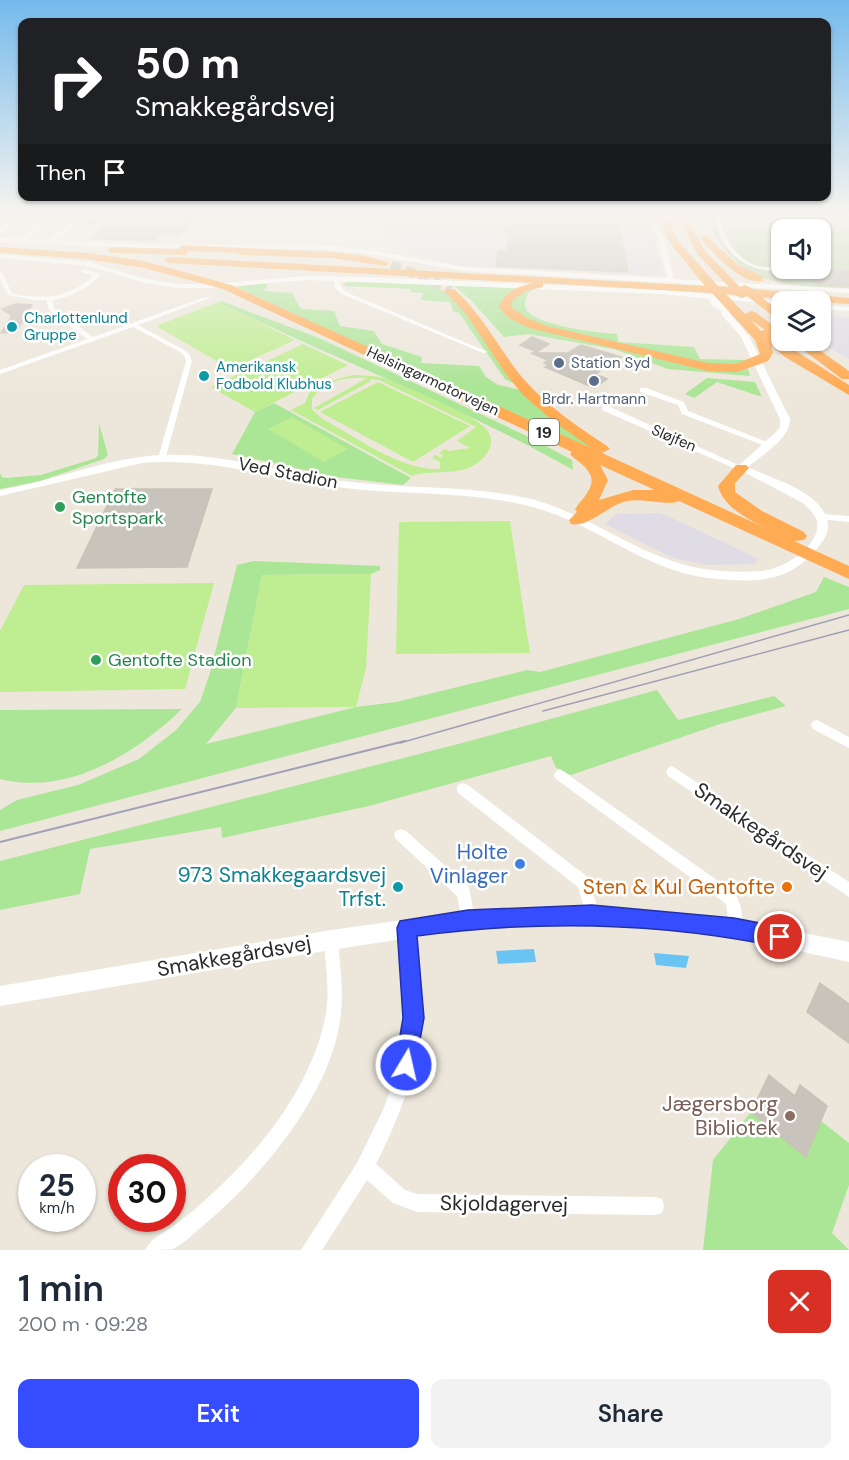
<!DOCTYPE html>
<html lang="en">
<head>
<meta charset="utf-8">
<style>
	:root { --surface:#fff; --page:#f2f2f3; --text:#1f2937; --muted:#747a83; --accent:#364cff }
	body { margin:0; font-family:"DM Sans",sans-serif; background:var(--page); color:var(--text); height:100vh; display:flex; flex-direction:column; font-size:22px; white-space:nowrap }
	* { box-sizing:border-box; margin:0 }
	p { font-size:20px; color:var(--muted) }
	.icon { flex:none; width:33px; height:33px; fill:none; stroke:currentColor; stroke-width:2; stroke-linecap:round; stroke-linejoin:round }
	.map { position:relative; height:1250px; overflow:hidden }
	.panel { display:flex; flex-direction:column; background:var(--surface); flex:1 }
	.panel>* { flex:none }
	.top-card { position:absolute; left:18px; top:18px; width:813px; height:183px; border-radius:12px; box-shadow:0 2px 4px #0004; background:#202124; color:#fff; overflow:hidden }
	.tools { position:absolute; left:771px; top:219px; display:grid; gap:12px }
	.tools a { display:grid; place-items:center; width:60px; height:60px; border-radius:12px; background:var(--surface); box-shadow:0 2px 4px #0004; font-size:30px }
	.speed { position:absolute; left:18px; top:1154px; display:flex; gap:12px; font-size:30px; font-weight:700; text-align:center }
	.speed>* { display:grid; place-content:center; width:78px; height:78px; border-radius:50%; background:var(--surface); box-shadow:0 2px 4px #0004; line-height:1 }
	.speed small { font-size:15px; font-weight:400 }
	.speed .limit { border:9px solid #d22; background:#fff; color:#111 }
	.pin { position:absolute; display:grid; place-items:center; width:51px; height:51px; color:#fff; margin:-26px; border:3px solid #fff; border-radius:50%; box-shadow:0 2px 6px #0007 }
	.me { position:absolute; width:66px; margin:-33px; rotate:9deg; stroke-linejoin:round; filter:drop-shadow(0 0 4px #0008) }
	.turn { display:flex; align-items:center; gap:21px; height:126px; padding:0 18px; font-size:27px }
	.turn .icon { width:78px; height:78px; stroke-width:2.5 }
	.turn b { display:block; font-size:42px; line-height:51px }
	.then { display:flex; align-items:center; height:57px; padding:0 18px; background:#0003; gap:12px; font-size:22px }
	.round { display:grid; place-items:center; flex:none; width:63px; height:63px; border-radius:12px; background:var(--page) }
	.overview { display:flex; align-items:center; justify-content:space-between; height:102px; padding:0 18px }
	h1 { font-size:36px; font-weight:600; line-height:45px }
	.action { display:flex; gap:12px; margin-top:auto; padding:12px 18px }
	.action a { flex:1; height:69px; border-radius:12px; background:var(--accent); color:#fff; font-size:24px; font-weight:600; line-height:69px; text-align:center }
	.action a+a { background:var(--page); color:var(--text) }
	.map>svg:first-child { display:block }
	.industrial { fill:#dfdce5 }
	.green { fill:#abe596 }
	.cemetery { fill:#c1d7b2; fill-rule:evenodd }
	.pitch { fill:#bfed91; fill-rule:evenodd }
	.water { fill:#6ac4f3 }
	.building { fill:#c8c3bb; stroke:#c8c3b5; stroke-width:1.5 }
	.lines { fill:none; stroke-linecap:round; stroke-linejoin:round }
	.motorway-tunnel { stroke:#c6c1b8; stroke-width:10; stroke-dasharray:10 5; stroke-linecap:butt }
	.minor { fill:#fff; fill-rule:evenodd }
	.tertiary { fill:#fff; fill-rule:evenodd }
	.motorway { fill:#ffab54; fill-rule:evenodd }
	.tram-far1 { stroke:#9ea0b5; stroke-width:1.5 }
	.tram { stroke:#9ea0b5; stroke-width:2 }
	.route { fill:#364cff; stroke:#2331a6; stroke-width:1.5 }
	.culture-dot { fill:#0f9aa8; stroke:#fff; stroke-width:2 }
	.service-dot { fill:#5c6f8a; stroke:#fff; stroke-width:2 }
	.leisure-dot { fill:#2e9e5b; stroke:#fff; stroke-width:2 }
	.shop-dot { fill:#3f7fe0; stroke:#fff; stroke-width:2 }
	.food-dot { fill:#e8710a; stroke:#fff; stroke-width:2 }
	.education-dot { fill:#8d6e63; stroke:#fff; stroke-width:2 }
	.labels { text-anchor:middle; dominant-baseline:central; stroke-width:5; stroke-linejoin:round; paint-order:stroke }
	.far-culture-label { font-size:15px; fill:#0d838f; stroke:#fff; text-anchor:start }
	.far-service-label { font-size:15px; fill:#4e5e75; stroke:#fff; text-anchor:start }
	.far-street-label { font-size:15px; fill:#2a2a2a; stroke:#fff }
	.shield { fill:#fff; stroke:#6a6a6a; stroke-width:1.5 }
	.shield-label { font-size:16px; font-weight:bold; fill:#2a2a2a }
	.street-label { font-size:18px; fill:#2a2a2a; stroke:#fff }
	.leisure-label { font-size:18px; fill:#27864d; stroke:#fff; text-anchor:start }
	.near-street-label { font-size:21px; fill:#2a2a2a; stroke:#fff }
	.near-shop-label { font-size:21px; fill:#366cbe; stroke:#fff; text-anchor:end }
	.near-culture-label { font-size:21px; fill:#0d838f; stroke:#fff; text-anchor:end }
	.near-food-label { font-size:21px; fill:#c56008; stroke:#fff; text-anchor:end }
	.near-education-label { font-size:21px; fill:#785e54; stroke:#fff; text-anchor:end }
</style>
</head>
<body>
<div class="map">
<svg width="849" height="1250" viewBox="0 0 849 1250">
	<rect width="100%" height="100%" fill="#ede7db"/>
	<path class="industrial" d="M 382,214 L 644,214 L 653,237 L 664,276 L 453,265 L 390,246 Z
		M 821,313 L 849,318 L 849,359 L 818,341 L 820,340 Z
		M 660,513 L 674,519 L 759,559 L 754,564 L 708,565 L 692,562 L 673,558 L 605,524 L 616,514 Z"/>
	<path class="green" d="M 353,281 C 378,283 407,280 432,286 C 463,294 497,358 515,384 L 505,379 L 459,313 L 453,311 L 450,302 L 421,300 L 423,293 L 410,292 L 411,289 L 344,286 L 345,283 Z
		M 269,282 L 264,291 L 292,293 L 301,309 L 334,311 L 340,326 L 374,331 L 382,344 L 422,357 L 421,363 L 479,366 L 486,377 L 498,385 L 521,390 L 579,438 L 613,460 L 236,287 Z
		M 453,285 L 520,287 L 503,298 L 501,305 L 517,322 L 729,370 L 748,369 L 750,376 L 668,369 L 614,349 L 528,334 L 504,337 L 471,300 Z
		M 534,289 L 528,293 C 526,298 523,305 527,311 C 539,326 598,333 617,334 L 618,342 L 694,347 L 700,359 L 747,360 L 748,364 L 719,366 L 536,324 L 509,308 L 510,299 L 520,292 Z
		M 221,301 L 319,338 L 531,438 L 572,460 L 573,470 C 459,405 336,360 218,302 Z
		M 707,378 L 755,382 L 762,397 L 717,382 L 694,398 L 685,394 Z
		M 274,403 L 411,478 L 403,485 L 336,477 L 232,454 L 255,412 Z
		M 99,423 L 108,455 L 104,459 L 40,481 L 0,489 L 0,473 L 2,477 L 6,478 L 41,475 L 96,458 L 98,455 Z
		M 254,561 L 380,566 L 380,570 L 371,574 L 262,575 L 236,708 L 206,744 L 356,707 L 396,702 L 527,670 L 540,672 L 739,619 L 816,592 L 824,577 L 849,587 L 849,609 L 0,831 L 0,810 L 17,800 L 78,785 L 139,759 L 176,730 L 200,702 L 210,673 L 237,565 Z
		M 657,690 L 678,720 L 774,696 L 786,706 L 720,724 L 571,775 L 556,768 L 551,756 L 369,806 L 222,838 L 221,827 L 90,849 L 80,894 L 0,910 L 0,861 L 462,743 Z
		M 182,709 C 135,754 68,796 0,779 L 0,710 Z
		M 751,1112 L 806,1157 L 821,1121 L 849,1143 L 849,1185 L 832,1233 L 849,1250 L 703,1250 L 713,1160 Z"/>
	<path class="cemetery" d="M 703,214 L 849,214 L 849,288 C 820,287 769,287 745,269 C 727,257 712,233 703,214 ZM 782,230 L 820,230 L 820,268 L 782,268 Z"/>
	<path class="pitch" d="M 218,302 L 295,340 L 231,369 L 156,326 Z
		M 303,344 L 348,365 L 255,412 L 211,387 Z
		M 353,375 L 373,376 L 388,379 C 411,390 467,411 484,427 C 502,444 482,463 466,469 C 451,474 419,471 412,476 L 291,410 L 305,403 L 309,393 L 323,383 ZM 367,378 L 314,408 L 318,410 L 371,381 L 369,379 L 379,380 L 476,427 L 457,441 L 470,448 L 449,451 L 445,449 L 439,453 L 443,455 L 441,458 L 435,455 L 432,458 L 440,462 L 440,469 C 400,471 355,436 321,418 L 312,409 L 312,399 C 323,380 348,377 367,378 Z
		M 378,382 L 470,426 L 413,462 L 320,412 Z
		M 292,417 L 348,449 L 324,462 L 268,429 Z
		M 510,521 L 530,653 L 396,654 L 399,522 Z
		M 371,574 L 366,668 L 356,707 L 236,708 L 262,575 Z
		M 214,583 L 185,689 L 0,692 L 0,631 L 24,585 Z"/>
	<path class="water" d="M 534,949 L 536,962 L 498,964 L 496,951 Z
		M 654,953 L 689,956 L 686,968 L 656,965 Z"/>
	<path class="building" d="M 98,214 L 197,214 L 180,235 L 160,234 L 154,240 L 91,239 L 107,224 L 87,223 Z
		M 489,214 L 571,214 L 617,217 L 628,272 L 496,266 L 498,251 L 507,251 L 509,233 L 505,233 L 507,222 L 489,222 Z
		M 806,270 L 849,271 L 849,286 L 817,285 Z
		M 16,304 L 32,305 L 16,332 L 1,333 L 12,316 L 2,309 Z
		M 532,337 L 549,344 L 537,352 L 520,345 Z
		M 581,345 L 621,357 L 595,374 L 607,379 L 594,388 L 545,367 L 549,365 L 544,363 L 548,360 L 531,353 L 568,353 Z
		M 115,489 L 212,489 L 187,567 L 77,568 Z
		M 820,983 L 849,1004 L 849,1043 L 807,1012 Z
		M 769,1075 L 795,1096 L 800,1085 L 827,1106 L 806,1157 L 751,1112 Z"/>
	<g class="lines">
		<path class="motorway-tunnel" d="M 391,265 L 432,280 L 450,291"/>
		<path class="minor" d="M 716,214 L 720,214 C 721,234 737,261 758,266 C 763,268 768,267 773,267 L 775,268 L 775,270 C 744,273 715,245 716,214 Z
			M 84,270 L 101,274 C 88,289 72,297 52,300 L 54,308 L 93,337 L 205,297 L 210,298 L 138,325 L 184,350 L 189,354 L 192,361 L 165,460 L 159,460 L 158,458 L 186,361 L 184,356 L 180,352 L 133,327 L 0,374 L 0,370 L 87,339 L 49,310 L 46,300 L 33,300 L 8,295 L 0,280 L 0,272 L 3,274 L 12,293 C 41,301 73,297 94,275 L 82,273 L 82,271 Z
			M 336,276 L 339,278 L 341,287 L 346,292 L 488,352 L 483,353 L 342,294 L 335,288 L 333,278 Z
			M 640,388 L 646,388 L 684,402 L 688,411 L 772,444 L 771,446 L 765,446 L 682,414 L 678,405 L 640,392 Z
			M 602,406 L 608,406 L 745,468 L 741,471 L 738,470 L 602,410 Z
			M 822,514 L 849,516 L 849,522 L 819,519 L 817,517 L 819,515 Z
			M 817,720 L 849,737 L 849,748 L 813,729 L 811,725 L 813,721 Z
			M 672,766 L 849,882 L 849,897 L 668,776 L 666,772 L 668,768 Z
			M 560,769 L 735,893 C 742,906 745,919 739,933 L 734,935 L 729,933 C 725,923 730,913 725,903 L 556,779 L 554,775 L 556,771 Z
			M 463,783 L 468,785 L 589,878 L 599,914 L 597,919 L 592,921 L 587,919 L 578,887 L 458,793 L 457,789 L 458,785 Z
			M 401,829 L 406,831 L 469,887 L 475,920 L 473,925 L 468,927 L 463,925 L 457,896 L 396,839 L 394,835 L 396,831 Z
			M 406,921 L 411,923 L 413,928 C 417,955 422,983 421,1011 C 420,1064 400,1117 376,1164 L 405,1190 L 417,1194 L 655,1197 L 662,1199 L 664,1206 L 662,1213 L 655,1215 L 417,1212 L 393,1203 L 367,1180 L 322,1250 L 301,1250 L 357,1163 L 383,1110 L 393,1082 L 401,1051 L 406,1008 L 399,928 L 401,923 Z
			M 331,933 L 336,935 L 338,940 C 341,978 346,1006 335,1044 C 315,1112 258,1179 205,1224 C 195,1232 184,1244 173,1249 C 166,1250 153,1250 145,1250 C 151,1238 166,1232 176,1224 C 186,1217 195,1209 204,1201 C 259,1153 313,1086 326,1013 C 330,989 325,964 324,940 L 326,935 Z"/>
		<path class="tertiary" d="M 39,214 L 52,214 L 20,221 L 0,233 L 0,228 L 16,218 Z
			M 55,214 L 62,214 L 27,239 L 48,240 L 73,221 L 72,219 L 75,217 L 78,219 L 78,223 L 56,240 L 140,244 L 322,245 L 375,251 L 464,267 L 667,278 L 658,239 L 647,214 L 653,214 L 664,239 L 674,279 L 849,289 L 849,293 L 464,271 L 375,255 L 322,249 L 140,248 L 0,242 L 0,238 L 19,239 Z
			M 0,254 L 89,262 L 146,279 L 178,284 L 213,284 L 306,276 L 371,277 L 663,290 L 785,301 L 782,302 L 782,305 L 717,299 L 728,307 L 729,313 L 749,336 L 790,419 C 790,439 762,455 748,467 C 772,479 806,487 822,509 C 830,521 830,531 822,542 C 794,581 762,583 718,579 C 653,575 605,531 546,511 C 482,490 411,496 344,488 C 276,479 211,457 142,463 L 0,496 L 0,490 C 55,481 108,457 163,455 C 224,453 283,473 342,481 C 404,489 466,485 527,498 C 579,510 622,544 672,561 C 700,571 732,573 761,571 C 782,570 822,546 817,521 C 815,514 808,508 803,503 L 736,468 L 777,431 L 780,427 L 780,419 L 741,337 L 722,315 L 721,310 L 711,305 L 709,299 L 663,294 L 306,280 L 213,288 L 178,288 L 145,283 L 88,266 L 0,258 Z
			M 820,305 L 849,307 L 849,311 L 820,309 Z
			M 592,905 L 734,919 L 849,942 L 849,962 L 734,937 L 592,923 L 468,929 L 331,950 L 0,1006 L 0,986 L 331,930 L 468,911 Z"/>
		<path class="motorway" d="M 657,214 L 666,214 L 679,242 L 718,286 L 729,287 L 697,254 L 677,214 L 685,214 L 705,251 L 740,287 L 745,285 L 753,289 L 849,298 L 849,304 L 762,297 L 782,314 L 782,323 L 747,296 L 742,298 L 735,295 L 726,294 L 745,314 L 751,311 L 755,312 L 782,332 L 782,340 L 786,340 L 782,342 L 849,385 L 849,395 L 785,357 L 771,345 L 773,353 L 768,361 L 737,372 L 708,371 L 529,328 L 509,318 L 499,307 C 504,291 519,286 534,283 L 169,263 L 164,260 L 169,257 L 705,286 L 670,243 ZM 543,283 L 712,293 L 755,340 L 760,354 L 736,364 L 708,363 L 547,326 L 527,318 L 511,307 L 512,301 L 526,291 L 543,287 ZM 750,319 L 765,330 L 761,331 Z
			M 701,236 L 707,236 L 738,265 L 763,277 L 763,281 C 741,285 715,254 701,240 Z
			M 182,245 L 332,252 L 367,256 L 390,263 L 385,266 L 332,258 L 241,255 L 236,253 L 189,251 L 185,255 L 112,253 L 107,250 L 112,247 L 178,249 Z
			M 0,247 L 87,253 L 144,261 L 231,285 L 591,448 L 553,421 L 523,395 L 506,374 L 466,314 L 444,291 L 446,289 L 454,289 C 482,314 498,347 521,376 C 545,405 577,426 607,446 L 610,449 L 602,453 L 781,535 C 760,525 724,511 718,486 L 736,465 L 746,465 L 749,468 L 735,483 L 735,492 L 762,511 L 804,532 L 807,536 L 804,540 L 794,541 L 849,566 L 849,579 L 679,501 C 668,507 640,496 623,502 C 607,507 587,528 571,524 L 569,520 L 577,512 L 575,509 C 582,498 599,485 588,471 C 584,464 575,460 570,454 L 572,452 L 223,289 L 144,268 L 87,259 L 0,253 ZM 600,465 L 655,490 L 633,490 L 599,500 L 608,480 Z
			M 790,340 L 805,340 L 849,371 L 849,379 L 842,379 Z"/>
		<path class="tram-far1" d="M 543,711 L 849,630
			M 400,743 L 849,615"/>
		<path class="tram" d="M 0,842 L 405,741"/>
	</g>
	<linearGradient id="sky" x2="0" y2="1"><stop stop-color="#75baec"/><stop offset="0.55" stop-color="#f7f4ef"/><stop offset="1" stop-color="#f7f4ef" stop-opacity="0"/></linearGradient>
	<rect width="849" height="389" fill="url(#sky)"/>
	<path class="route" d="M 592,905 L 734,918 L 780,927 L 786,930 L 789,937 L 786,944 L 780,947 C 660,922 537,920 417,936 L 424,1018 L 414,1072 L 406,1075 L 399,1072 L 395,1065 L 403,1018 L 397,928 L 400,921 L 468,910 Z"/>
	<g class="culture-dot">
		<circle cx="12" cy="327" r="6"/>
		<circle cx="204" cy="376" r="6"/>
		<circle cx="398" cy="887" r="6"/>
	</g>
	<g class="service-dot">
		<circle cx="559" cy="363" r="6"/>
		<circle cx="594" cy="381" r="6"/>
	</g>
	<g class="leisure-dot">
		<circle cx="60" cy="507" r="6"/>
		<circle cx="96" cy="660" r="6"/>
	</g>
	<circle class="shop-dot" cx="520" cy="864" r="6"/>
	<circle class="food-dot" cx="787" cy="887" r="6"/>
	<circle class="education-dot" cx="790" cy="1116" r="6"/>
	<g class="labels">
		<g class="far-culture-label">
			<text x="24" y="318">Charlottenlund<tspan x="24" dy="17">Gruppe</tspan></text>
			<text x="216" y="367">Amerikansk<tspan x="216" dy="17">Fodbold Klubhus</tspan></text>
		</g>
		<g class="far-service-label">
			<text x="571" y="363">Station Syd</text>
			<text x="594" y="399" text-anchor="middle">Brdr. Hartmann</text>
		</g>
		<g class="far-street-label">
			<text transform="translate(433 381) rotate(25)">Helsingørmotorvejen</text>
			<text transform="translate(674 438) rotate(23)">Sløjfen</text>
		</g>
		<rect class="shield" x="529" y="419" width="30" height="26" rx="4.5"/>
		<g class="shield-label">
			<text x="544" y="432">19</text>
		</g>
		<g class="street-label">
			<text transform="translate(288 473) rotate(11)">Ved Stadion</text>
		</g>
		<g class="leisure-label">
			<text x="72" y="497">Gentofte<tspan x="72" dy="21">Sportspark</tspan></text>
			<text x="108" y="660">Gentofte Stadion</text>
		</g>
		<g class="near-street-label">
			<text transform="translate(761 831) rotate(34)">Smakkegårdsvej</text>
			<text transform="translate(234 956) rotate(-10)">Smakkegårdsvej</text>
			<text transform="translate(504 1204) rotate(1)">Skjoldagervej</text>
		</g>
		<g class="near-shop-label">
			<text x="508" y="852">Holte<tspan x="508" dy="24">Vinlager</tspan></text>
		</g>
		<g class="near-culture-label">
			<text x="386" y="875">973 Smakkegaardsvej<tspan x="386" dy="24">Trfst.</tspan></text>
		</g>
		<g class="near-food-label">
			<text x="775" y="887">Sten &amp; Kul Gentofte</text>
		</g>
		<g class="near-education-label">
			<text x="778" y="1104">Jægersborg<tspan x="778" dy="24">Bibliotek</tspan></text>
		</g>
	</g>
</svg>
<div class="tools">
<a><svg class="icon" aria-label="sound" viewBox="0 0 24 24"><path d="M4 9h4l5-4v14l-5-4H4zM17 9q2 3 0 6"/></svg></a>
<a><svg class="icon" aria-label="layers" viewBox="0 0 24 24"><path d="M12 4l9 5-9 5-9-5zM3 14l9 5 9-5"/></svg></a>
</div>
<div class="speed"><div>25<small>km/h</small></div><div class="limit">30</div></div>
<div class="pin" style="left:780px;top:937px;background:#d93025"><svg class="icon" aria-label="arrive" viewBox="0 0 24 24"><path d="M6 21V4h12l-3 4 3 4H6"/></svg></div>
<svg class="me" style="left:406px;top:1065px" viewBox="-20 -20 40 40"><circle r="17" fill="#364cff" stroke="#fff" stroke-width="3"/><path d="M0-11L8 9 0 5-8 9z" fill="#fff"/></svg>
<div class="top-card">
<div class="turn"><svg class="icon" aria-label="right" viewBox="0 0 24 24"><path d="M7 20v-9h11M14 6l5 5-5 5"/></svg><div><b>50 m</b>Smakkegårdsvej</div></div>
<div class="then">Then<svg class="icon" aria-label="arrive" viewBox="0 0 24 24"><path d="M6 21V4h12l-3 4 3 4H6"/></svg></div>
</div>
</div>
<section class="panel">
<div class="overview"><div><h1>1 min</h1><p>200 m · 09:28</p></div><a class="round" style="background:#d93025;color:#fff"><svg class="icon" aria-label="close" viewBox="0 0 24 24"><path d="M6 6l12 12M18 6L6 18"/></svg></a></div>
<div class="action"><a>Exit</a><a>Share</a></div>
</section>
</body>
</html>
